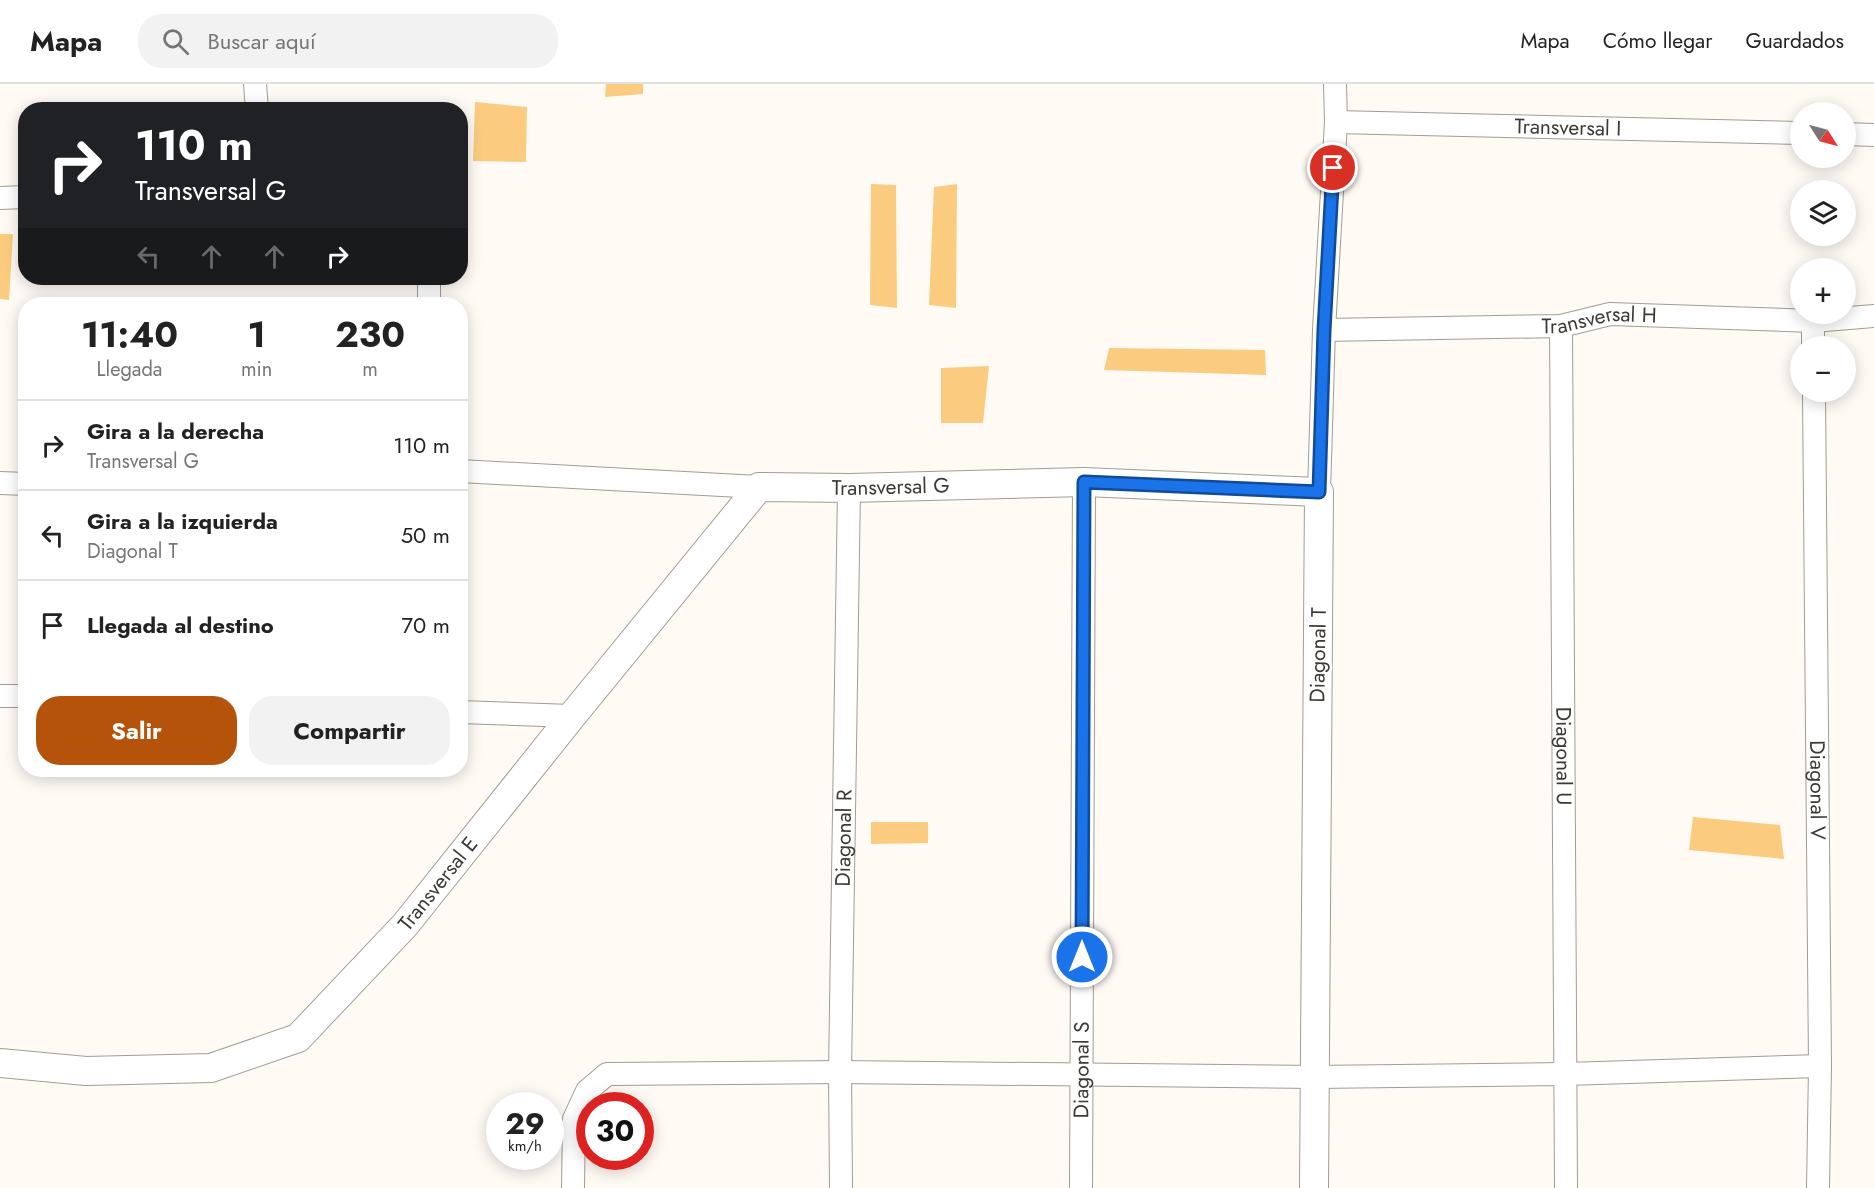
<!DOCTYPE html>
<html lang="es">
<head>
<meta charset="utf-8">
<style>
	:root { --surface:#fff; --page:#f2f2f2; --text:#222; --muted:#767676; --line:#e0e0e0; --accent:#b45309 }
	body { margin:0; font-family:Jost,sans-serif; background:var(--page); color:var(--text); height:100vh; display:flex; flex-direction:column; font-size:22px; white-space:nowrap }
	* { box-sizing:border-box; margin:0 }
	p { font-size:20px; color:var(--muted) }
	.icon { flex:none; width:33px; height:33px; fill:none; stroke:currentColor; stroke-width:2; stroke-linecap:round; stroke-linejoin:round }
	.map { position:relative; flex:1; overflow:hidden }
	.sheet { position:absolute; left:18px; top:213px; width:450px; height:480px; display:flex; flex-direction:column; background:var(--surface); border-radius:24px; box-shadow:0 3px 15px #0003 }
	.sheet>* { flex:none }
	.banner { position:absolute; left:18px; top:18px; width:450px; height:183px; border-radius:24px; box-shadow:0 3px 15px #0003; background:#202124; color:#fff; overflow:hidden }
	.needle { width:39px; rotate:126deg }
	.fabs { position:absolute; left:1790px; top:18px; display:grid; gap:12px }
	.fabs a { display:grid; place-items:center; width:66px; height:66px; border-radius:50%; background:var(--surface); box-shadow:0 3px 15px #0003; font-size:30px }
	.speed { position:absolute; left:486px; top:1008px; display:flex; gap:12px; font-size:30px; font-weight:700; text-align:center }
	.speed>* { display:grid; place-content:center; width:78px; height:78px; border-radius:50%; background:var(--surface); box-shadow:0 3px 15px #0003; line-height:1 }
	.speed small { font-size:15px; font-weight:400 }
	.speed .limit { border:9px solid #d22; background:#fff; color:#111 }
	.pin { position:absolute; display:grid; place-items:center; width:51px; height:51px; color:#fff; margin:-26px; border:3px solid #fff; border-radius:50%; box-shadow:0 2px 6px #0007 }
	.me { position:absolute; width:66px; margin:-33px; rotate:0deg; stroke-linejoin:round; filter:drop-shadow(0 0 4px #0008) }
	.turn { display:flex; align-items:center; gap:21px; height:126px; padding:0 18px; font-size:27px }
	.turn .icon { width:78px; height:78px; stroke-width:2.5 }
	.turn b { display:block; font-size:42px; line-height:51px }
	.lanes { display:flex; align-items:center; height:57px; padding:0 18px; background:#0003; justify-content:center; gap:30px; direction:ltr }
	.lanes .off { opacity:.35 }
	.eta { display:flex; justify-content:space-evenly; align-items:center; height:102px; text-align:center }
	.eta b { font-size:36px; font-weight:700; line-height:42px }
	.cta { display:flex; gap:12px; margin-top:auto; padding:12px 18px }
	.cta a { flex:1; height:69px; border-radius:24px; background:var(--accent); color:#fff; font-size:24px; font-weight:700; line-height:69px; text-align:center }
	.cta a+a { background:var(--page); color:var(--text) }
	ul { padding:0; list-style:none }
	li { display:flex; align-items:center; gap:18px; height:90px; padding:0 18px; border-top:2px solid var(--line) }
	li div { flex:1 }
	li b { display:block; font-size:22px }
	li em { font-style:normal }
	header { display:flex; align-items:center; gap:36px; box-sizing:border-box; height:84px; padding:0 30px; background:var(--surface); border-bottom:2px solid var(--line) }
	header strong { font-size:28px }
	nav { display:flex; gap:33px; margin-inline-start:auto; font-size:21px }
	.search { width:420px; height:54px; background:var(--page); display:flex; align-items:center; gap:15px; box-sizing:border-box; padding:0 21px; border-radius:24px; color:var(--muted); font-size:22px }
	.map>svg:first-child { display:block }
	.building { fill:#fbcc7f }
	.lines { fill:none; stroke-linecap:round; stroke-linejoin:round }
	.minor-casing { stroke:#a39c91; stroke-width:24 }
	.tertiary-casing { stroke:#a39c91; stroke-width:30 }
	.minor { stroke:#fff; stroke-width:22 }
	.tertiary { stroke:#fff; stroke-width:28 }
	.route-casing { stroke:#114b97; stroke-width:15 }
	.route { stroke:#1a73e8; stroke-width:10 }
	.labels { text-anchor:middle; dominant-baseline:central; stroke-width:5; stroke-linejoin:round; paint-order:stroke }
	.street-label { font-size:21px; fill:#3d3a36; stroke:#fff }
</style>
</head>
<body>
<header>
<strong>Mapa</strong>
<div class="search"><svg class="icon" aria-label="search" viewBox="0 0 24 24"><circle cx="10" cy="10" r="6"/><path d="M15 15l6 6"/></svg>Buscar aquí</div>
<nav><a>Mapa</a><a>Cómo llegar</a><a>Guardados</a></nav>
</header>
<div class="map">
<svg width="1874" height="1104" viewBox="0 0 1874 1104">
	<rect width="100%" height="100%" fill="#fffaf4"/>
	<path class="building" d="M 606,0 L 643,0 L 643,10 L 605,13 Z
		M 475,18 L 527,23 L 526,78 L 473,77 Z
		M 871,100 L 896,101 L 897,224 L 870,221 Z
		M 957,100 L 956,224 L 929,221 L 934,103 Z
		M 0,150 L 13,150 L 9,216 L 0,215 Z
		M 1109,264 L 1265,266 L 1266,291 L 1104,286 Z
		M 989,282 L 983,339 L 941,339 L 941,284 Z
		M 1693,733 L 1780,741 L 1784,775 L 1689,766 Z
		M 871,738 L 928,738 L 928,759 L 871,760 Z"/>
	<g class="lines">
		<g class="minor-casing">
			<g id="minor">
				<path d="M 255,0 L 257,26"/>
				<path id="s1" d="M 1336,38 L 1800,49"/>
				<path d="M 1845,50 L 1874,51"/>
				<path d="M 0,114 L 26,113"/>
				<path d="M 429,220 L 429,194"/>
				<path d="M 1813,237 L 1813,262"/>
				<path id="s2" d="M 1561,242 L 1566,1104"/>
				<path id="s3" d="M 1324,246 L 1561,242 L 1610,230 L 1813,237 L 1874,232"/>
				<path id="s4" d="M 1814,308 L 1820,982 L 1818,1104"/>
				<path d="M 460,387 L 759,403"/>
				<path d="M 0,399 L 26,400"/>
				<path d="M 1319,408 L 1324,246 L 1336,38 L 1335,0"/>
				<path d="M 0,612 L 26,612"/>
				<path d="M 460,628 L 572,632"/>
				<path d="M 573,1104 L 574,1035 L 587,1007 L 607,990 L 840,988 L 1314,993 L 1566,990 L 1820,982"/>
				<path id="s5" d="M 841,1104 L 840,988 L 849,404"/>
				<path id="s6" d="M 1081,1104 L 1084,398"/>
			</g>
		</g>
		<g class="tertiary-casing">
			<g id="tertiary">
				<path id="s7" d="M 0,979 L 86,987 L 211,984 L 298,954 L 405,841 L 572,632 L 759,403 L 849,404 L 1084,398 L 1319,408 L 1314,1104"/>
			</g>
		</g>
		<use href="#minor" class="minor"/>
		<use href="#tertiary" class="tertiary"/>
	</g>
	<g class="lines">
		<g class="route-casing">
			<path id="route" d="M 1082,873 L 1084,398 L 1319,408 L 1324,246 L 1333,84"/>
		</g>
		<use href="#route" class="route"/>
	</g>
	<g class="labels">
		<g class="street-label">
			<text stroke="none"><textPath href="#s1" startOffset="232">Transversal I</textPath></text>
			<text stroke="none"><textPath href="#s3" startOffset="276">Transversal H</textPath></text>
			<text stroke="none"><textPath href="#s7" startOffset="1154">Transversal G</textPath></text>
			<text transform="translate(1318 571) rotate(-89)">Diagonal T</text>
			<text stroke="none"><textPath href="#s2" startOffset="430">Diagonal U</textPath></text>
			<text stroke="none"><textPath href="#s4" startOffset="398">Diagonal V</textPath></text>
			<text stroke="none"><textPath href="#s5" startOffset="350">Diagonal R</textPath></text>
			<text stroke="none"><textPath href="#s7" startOffset="512">Transversal E</textPath></text>
			<text stroke="none"><textPath href="#s6" startOffset="118">Diagonal S</textPath></text>
		</g>
	</g>
</svg>
<div class="fabs">
<a><svg class="needle" viewBox="-14 -14 28 28"><path d="M0-13l5 13h-10z" fill="#e53935"/><path d="M0 13l5-13h-10z" fill="#767676"/></svg></a>
<a><svg class="icon" aria-label="layers" viewBox="0 0 24 24"><path d="M12 4l9 5-9 5-9-5zM3 14l9 5 9-5"/></svg></a>
<a>+</a>
<a>−</a>
</div>
<div class="speed"><div>29<small>km/h</small></div><div class="limit">30</div></div>
<div class="pin" style="left:1333px;top:84px;background:#d93025"><svg class="icon" aria-label="arrive" viewBox="0 0 24 24"><path d="M6 21V4h12l-3 4 3 4H6"/></svg></div>
<svg class="me" style="left:1082px;top:873px" viewBox="-20 -20 40 40"><circle r="17" fill="#1a73e8" stroke="#fff" stroke-width="3"/><path d="M0-11L8 9 0 5-8 9z" fill="#fff"/></svg>
<div class="banner">
<div class="turn"><svg class="icon" aria-label="right" viewBox="0 0 24 24"><path d="M7 20v-9h11M14 6l5 5-5 5"/></svg><div><b>110 m</b>Transversal G</div></div>
<div class="lanes"><svg class="icon off" aria-label="left" viewBox="0 0 24 24"><path d="M17 20v-9H6M10 6l-5 5 5 5"/></svg><svg class="icon off" aria-label="ahead" viewBox="0 0 24 24"><path d="M12 20V5M6 11l6-6 6 6"/></svg><svg class="icon off" aria-label="ahead" viewBox="0 0 24 24"><path d="M12 20V5M6 11l6-6 6 6"/></svg><svg class="icon" aria-label="right" viewBox="0 0 24 24"><path d="M7 20v-9h11M14 6l5 5-5 5"/></svg></div>
</div>
<section class="sheet">
<div class="eta">
<div><b>11:40</b><p>Llegada</p></div>
<div><b>1</b><p>min</p></div>
<div><b>230</b><p>m</p></div>
</div>
<ul>
<li><svg class="icon" aria-label="right" viewBox="0 0 24 24"><path d="M7 20v-9h11M14 6l5 5-5 5"/></svg><div><b>Gira a la derecha</b><p>Transversal G</p></div><em>110 m</em></li>
<li><svg class="icon" aria-label="left" viewBox="0 0 24 24"><path d="M17 20v-9H6M10 6l-5 5 5 5"/></svg><div><b>Gira a la izquierda</b><p>Diagonal T</p></div><em>50 m</em></li>
<li><svg class="icon" aria-label="arrive" viewBox="0 0 24 24"><path d="M6 21V4h12l-3 4 3 4H6"/></svg><div><b>Llegada al destino</b></div><em>70 m</em></li>
</ul>
<div class="cta"><a>Salir</a><a>Compartir</a></div>
</section>
</div>
</body>
</html>
